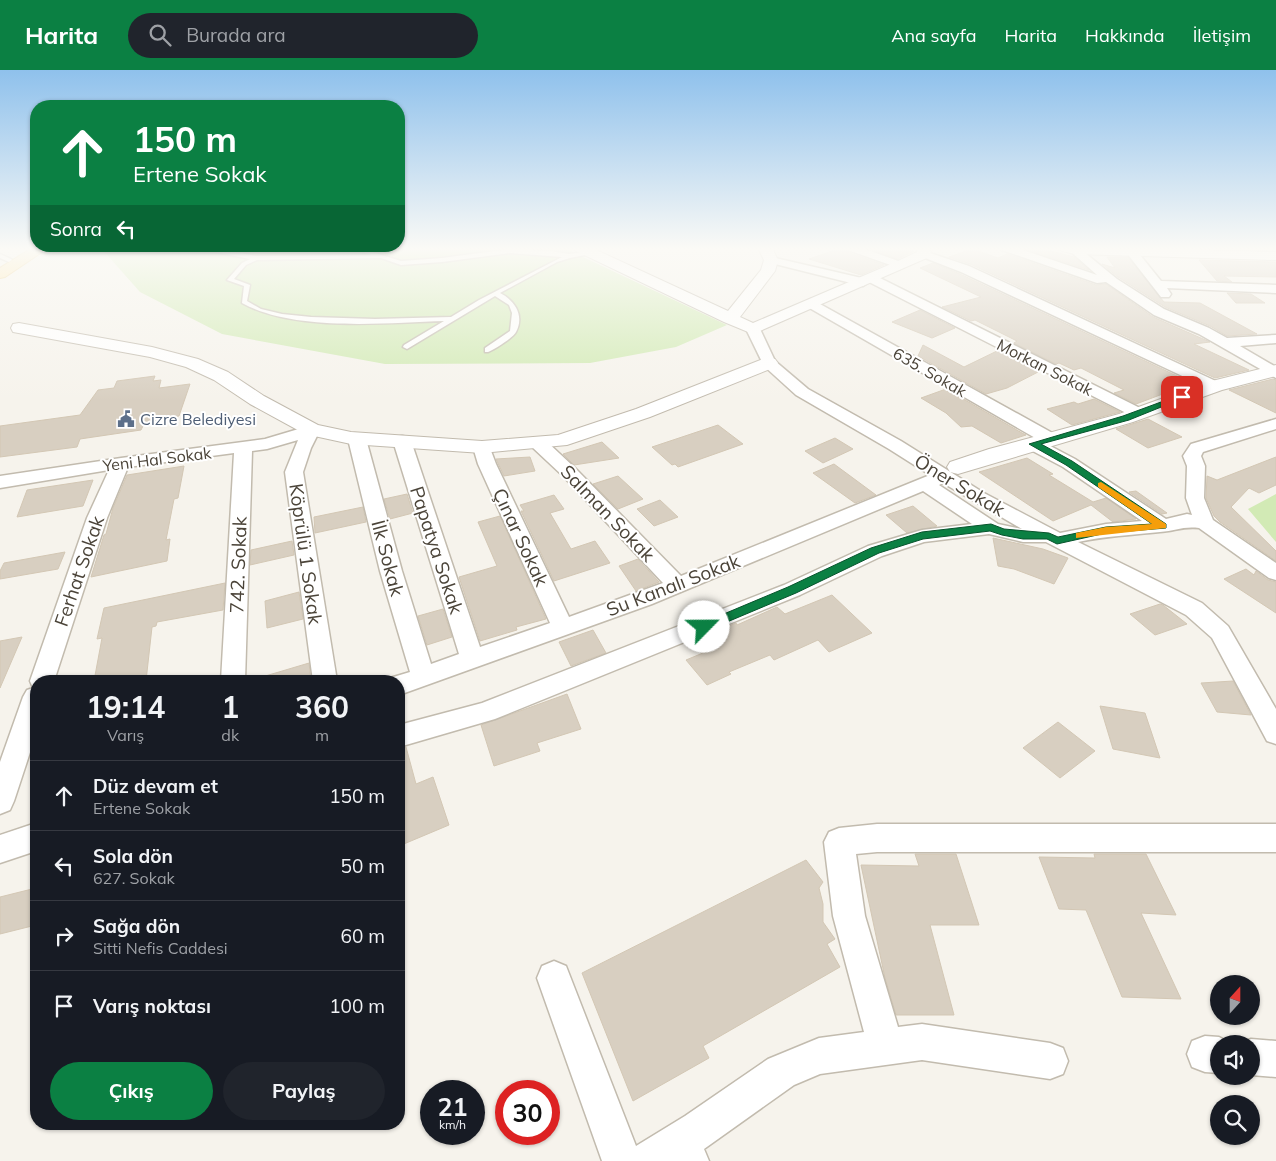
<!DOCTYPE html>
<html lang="tr">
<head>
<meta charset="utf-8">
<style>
	:root { --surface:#171b24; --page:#20242c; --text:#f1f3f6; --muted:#9ea1a6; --line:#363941; --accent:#0b8043 }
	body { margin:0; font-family:Mulish,sans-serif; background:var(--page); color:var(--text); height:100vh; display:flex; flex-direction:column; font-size:19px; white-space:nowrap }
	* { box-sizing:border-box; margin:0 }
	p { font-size:16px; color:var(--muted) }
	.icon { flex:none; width:28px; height:28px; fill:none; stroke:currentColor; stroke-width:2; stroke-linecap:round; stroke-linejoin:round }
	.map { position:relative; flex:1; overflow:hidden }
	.details { position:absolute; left:30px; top:605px; width:375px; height:455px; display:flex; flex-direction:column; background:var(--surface); border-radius:20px; box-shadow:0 1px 4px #0004 }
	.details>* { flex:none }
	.banner { position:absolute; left:30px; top:30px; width:375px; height:152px; border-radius:20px; box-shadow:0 1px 4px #0004; background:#0b8043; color:#fff; overflow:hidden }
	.needle { width:32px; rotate:21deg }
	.buttons { position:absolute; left:1210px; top:905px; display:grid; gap:10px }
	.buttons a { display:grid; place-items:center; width:50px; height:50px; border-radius:50%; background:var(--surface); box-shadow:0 1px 4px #0004; font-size:25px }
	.speed { position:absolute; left:420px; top:1010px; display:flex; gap:10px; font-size:25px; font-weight:700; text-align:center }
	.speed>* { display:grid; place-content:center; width:65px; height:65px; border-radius:50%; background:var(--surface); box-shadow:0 1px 4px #0004; line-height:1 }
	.speed small { font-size:12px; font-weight:400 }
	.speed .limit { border:8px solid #d22; background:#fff; color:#111 }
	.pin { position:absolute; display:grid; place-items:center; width:42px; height:42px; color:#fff; margin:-21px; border-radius:10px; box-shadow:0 2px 8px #0006 }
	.me { position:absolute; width:55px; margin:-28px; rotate:67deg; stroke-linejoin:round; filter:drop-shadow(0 0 4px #0008) }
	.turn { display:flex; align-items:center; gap:18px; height:105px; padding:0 20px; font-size:22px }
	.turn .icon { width:65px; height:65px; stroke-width:2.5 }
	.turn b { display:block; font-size:35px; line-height:42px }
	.then { display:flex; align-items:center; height:48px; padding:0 20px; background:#0003; gap:10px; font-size:19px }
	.eta { display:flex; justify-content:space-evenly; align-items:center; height:85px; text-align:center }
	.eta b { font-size:30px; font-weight:700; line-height:35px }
	.cta { display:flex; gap:10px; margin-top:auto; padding:10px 20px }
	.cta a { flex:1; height:58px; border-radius:30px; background:var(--accent); color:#fff; font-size:20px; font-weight:700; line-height:58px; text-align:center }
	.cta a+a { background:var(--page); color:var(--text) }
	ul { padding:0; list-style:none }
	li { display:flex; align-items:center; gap:15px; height:70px; padding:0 20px; border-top:1px solid var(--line) }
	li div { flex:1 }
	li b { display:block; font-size:19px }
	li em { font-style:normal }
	header { display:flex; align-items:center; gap:30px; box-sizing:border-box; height:70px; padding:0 25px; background:var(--accent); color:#fff }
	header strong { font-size:24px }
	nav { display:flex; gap:28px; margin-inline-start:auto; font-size:18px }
	.search { width:350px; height:45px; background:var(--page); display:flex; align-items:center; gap:12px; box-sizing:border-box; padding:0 18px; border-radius:28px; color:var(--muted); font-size:19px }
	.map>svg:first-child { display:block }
	.green { fill:#d2eab5 }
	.building { fill:#d8cfc1; stroke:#d3c7b4 }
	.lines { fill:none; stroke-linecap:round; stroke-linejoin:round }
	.service-casing { stroke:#c2bbae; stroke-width:3 }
	.minor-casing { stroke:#c2bbae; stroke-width:3 }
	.tertiary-casing { stroke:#c2bbae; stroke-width:2 }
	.primary-casing { stroke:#e6c16a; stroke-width:2 }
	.service { fill:#fff; fill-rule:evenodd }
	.minor { fill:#fff; fill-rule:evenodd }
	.tertiary { fill:#fff; fill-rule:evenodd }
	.primary { fill:#ffe39c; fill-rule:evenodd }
	.route { fill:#0b8043; stroke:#07532c }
	.slow { fill:#f59e0b }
	.labels { text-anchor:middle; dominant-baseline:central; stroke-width:4; stroke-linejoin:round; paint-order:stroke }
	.far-street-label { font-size:16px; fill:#4b4439; stroke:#fff }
	.far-service-label { font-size:16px; fill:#4e5e75; stroke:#fff; text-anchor:start }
	.street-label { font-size:19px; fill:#4b4439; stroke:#fff }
</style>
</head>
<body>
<header>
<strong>Harita</strong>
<div class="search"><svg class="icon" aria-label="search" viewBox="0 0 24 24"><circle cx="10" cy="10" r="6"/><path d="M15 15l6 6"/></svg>Burada ara</div>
<nav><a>Ana sayfa</a><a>Harita</a><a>Hakkında</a><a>İletişim</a></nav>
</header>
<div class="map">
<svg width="1276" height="1091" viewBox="0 0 1276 1091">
	<rect width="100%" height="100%" fill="#f6f3ec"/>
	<path class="green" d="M 101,178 L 564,178 L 727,255 L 676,277 L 590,293 L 385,294 L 222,264 L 140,222 Z
		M 1276,424 L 1276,472 L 1248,439 Z"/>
	<path class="building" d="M 841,178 L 844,178 L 847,182 L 884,195 L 861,205 L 809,189 Z
		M 867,178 L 896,178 L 914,181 L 898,189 Z
		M 1022,178 L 1039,178 L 1074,187 L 1089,200 Z
		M 972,179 L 998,188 L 1007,184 L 1096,215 L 1106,214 L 1153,247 L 1210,272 L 1194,274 L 1249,300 L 1215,308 L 970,194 L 949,187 Z
		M 1107,187 L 1128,187 L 1164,232 L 1200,233 L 1257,264 L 1227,266 L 1210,256 L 1165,237 L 1118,207 L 1102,194 L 1115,198 Z
		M 1199,190 L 1276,192 L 1276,207 L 1224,206 L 1232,212 L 1217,211 Z
		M 933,193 L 960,204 L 1192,313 L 1136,334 L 1114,323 L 1124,320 L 1081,298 L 1074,300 L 1059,293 L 1056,294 L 1014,273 L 1017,271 L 975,250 L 971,251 L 942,237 L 981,227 L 920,198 Z
		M 1227,223 L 1251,224 L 1265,233 L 1236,233 Z
		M 920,240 L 955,258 L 932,268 L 892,252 Z
		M 923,275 L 964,297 L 999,280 L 1040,301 L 1007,318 L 986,324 L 918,286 Z
		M 155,306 L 153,311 L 161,310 L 159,318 L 190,314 L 179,346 L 145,352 L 141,360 L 80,369 L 77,377 L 0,387 L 0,356 L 80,345 L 98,320 L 114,318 L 117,311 Z
		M 1273,309 L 1276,310 L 1276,343 L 1229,320 Z
		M 946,319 L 1022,363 L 1026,365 L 1001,373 L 972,356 L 961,357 L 946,343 L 921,328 Z
		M 1094,329 L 1120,342 L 1072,355 L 1047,339 L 1074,332 L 1078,334 Z
		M 1148,349 L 1182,367 L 1148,378 L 1116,359 Z
		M 718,355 L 743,374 L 678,397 L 675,394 L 672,395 L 652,377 Z
		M 835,368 L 853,379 L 823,393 L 805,381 Z
		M 602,372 L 619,388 L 574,395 L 563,384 Z
		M 530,387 L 535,401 L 504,406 L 496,389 Z
		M 1276,387 L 1276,415 L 1259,423 L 1249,418 L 1231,437 L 1276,481 L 1276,491 L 1220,452 L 1214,446 L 1206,428 L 1207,406 L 1217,410 Z
		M 1027,388 L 1053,404 L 1049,405 L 1093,432 L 1106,428 L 1136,449 L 1113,452 L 1091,435 L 1053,451 L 979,402 Z
		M 834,394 L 876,425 L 855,433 L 813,403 Z
		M 184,396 L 178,428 L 174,429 L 166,470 L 170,469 L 167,491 L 91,507 L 104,465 L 106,464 L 113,438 L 127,405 Z
		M 618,406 L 643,429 L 618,439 L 593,414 Z
		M 93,410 L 83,436 L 17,447 L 27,420 Z
		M 1136,421 L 1167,443 L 1162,444 L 1129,422 Z
		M 407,424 L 413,443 L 390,449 L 384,429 Z
		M 554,425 L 564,439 L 550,443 L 571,479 L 595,471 L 610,493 L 554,511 L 521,441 L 524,441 L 520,435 Z
		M 660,430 L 678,447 L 654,456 L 637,439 Z
		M 913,436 L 937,456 L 907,463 L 886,445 Z
		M 363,437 L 366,452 L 315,463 L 314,447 Z
		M 500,446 L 546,549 L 516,557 L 517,560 L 480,571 L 459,507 L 497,496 L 478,452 Z
		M 993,468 L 1043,479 L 1068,488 L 1054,514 L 1014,499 L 998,496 Z
		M 292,471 L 294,485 L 250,495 L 251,480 Z
		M 65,482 L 58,499 L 0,509 L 0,501 L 4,493 Z
		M 638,489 L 659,512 L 636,521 L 619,496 Z
		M 1246,499 L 1254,505 L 1256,501 L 1268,510 L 1276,512 L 1276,543 L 1224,509 Z
		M 225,513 L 223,540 L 157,552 L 156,556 L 152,557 L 146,611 L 94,611 L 102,568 L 97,569 L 104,538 Z
		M 299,522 L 303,549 L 267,558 L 265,531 Z
		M 832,525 L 872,563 L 829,582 L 818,570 L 774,590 L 770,585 L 729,602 L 731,604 L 707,615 L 686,590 L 715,578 L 705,566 L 736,553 L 737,555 L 777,537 L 785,544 Z
		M 1160,534 L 1163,535 L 1187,554 L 1155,565 L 1130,544 Z
		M 443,539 L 452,567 L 427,575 L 418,546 Z
		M 593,560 L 606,583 L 571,596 L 559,572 Z
		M 22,567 L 0,618 L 0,571 Z
		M 309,593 L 311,611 L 263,611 L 262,607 Z
		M 1233,611 L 1251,645 L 1217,642 L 1201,613 Z
		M 567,624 L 581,659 L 537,673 L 540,681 L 494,696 L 481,655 Z
		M 1100,636 L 1145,643 L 1160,688 L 1113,679 Z
		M 1058,652 L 1095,681 L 1060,708 L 1023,678 Z
		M 406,677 L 416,714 L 433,707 L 449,755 L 399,776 L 399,679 Z
		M 915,784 L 956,784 L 979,855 L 930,855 L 954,945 L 896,945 L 885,908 L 861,795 L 919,796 Z
		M 1094,784 L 1146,784 L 1176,845 L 1141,843 L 1181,929 L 1122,927 L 1086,840 L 1059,839 L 1039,787 L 1095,788 Z
		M 806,790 L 823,812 L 819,818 L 823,834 L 823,852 L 835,869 L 827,874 L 840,897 L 703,976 L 709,988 L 633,1031 L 582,903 Z
		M 36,818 L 36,855 L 0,864 L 0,827 Z"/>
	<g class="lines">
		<g class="service-casing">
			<path id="service" d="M 138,178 L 215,178 L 256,186 L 371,185 L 351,178 L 359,178 L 401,191 L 442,188 L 510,179 L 551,181 L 569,184 L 592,181 L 595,183 L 570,188 L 557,192 L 500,223 C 514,230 525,245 516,262 C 514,267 494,280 488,282 L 485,282 L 485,278 L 510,261 L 512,243 L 509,235 L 495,226 L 407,279 L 403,277 L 404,275 L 444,251 C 385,253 294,262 242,233 L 244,216 L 227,210 L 242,193 L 250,189 L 215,182 L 161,182 ZM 510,183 L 562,187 L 479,230 L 451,247 L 375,249 L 311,247 L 282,244 L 261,239 L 247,231 L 250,215 L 234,209 L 246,195 L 257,190 L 381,188 L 401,195 L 442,192 Z
				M 0,184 L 11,189 L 12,190 L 9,192 L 0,188 Z"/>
		</g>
		<g class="minor-casing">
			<path id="minor" d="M 846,178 L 862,178 L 904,193 L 906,195 L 900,199 L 896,197 L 848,180 Z
				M 1000,178 L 1017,178 L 1097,205 L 1069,180 L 1071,178 L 1079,178 L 1117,209 L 1164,239 L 1209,258 L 1227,268 L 1276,265 L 1276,273 L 1240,276 L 1276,297 L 1276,308 L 1199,264 L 1154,245 L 1106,212 L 1097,213 L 1002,180 Z
				M 1132,179 L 1136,180 L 1161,211 L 1276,215 L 1276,223 L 1167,218 L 1171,224 L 1169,227 L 1161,227 L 1126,182 Z
				M 924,181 L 969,196 L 1220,313 L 1223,316 L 1220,319 L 1210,319 L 961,202 L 920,186 L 918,184 L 920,182 Z
				M 771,187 L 866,209 L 868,206 L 876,206 L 1144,340 L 1146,343 L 1144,346 L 1132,346 L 869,212 L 863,216 L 767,192 L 765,190 Z
				M 811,229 L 1056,365 L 1059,369 L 1056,373 L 1044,373 L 806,236 L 805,233 Z
				M 753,255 L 760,259 L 775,291 L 808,319 L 901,371 L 984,423 L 1060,463 L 1106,454 L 1142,451 L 1063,397 L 1027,378 L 1024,374 L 1027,370 L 1033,369 L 1039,370 L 1075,389 L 1166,449 L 1187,444 L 1192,445 L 1186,428 L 1187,396 L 1183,386 L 1191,374 L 1276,349 L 1276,359 L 1203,382 L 1201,386 L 1205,396 L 1204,428 L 1213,450 L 1276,493 L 1276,510 L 1269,508 L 1199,458 C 1183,456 1175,461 1160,462 C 1132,465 1105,466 1078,472 L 1202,533 L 1228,556 L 1276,639 L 1276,674 L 1267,671 L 1212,568 L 1186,545 L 1046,472 L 1023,472 L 989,464 L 924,472 L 882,486 L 800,525 L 495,649 L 399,677 L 399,655 L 482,633 L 784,515 L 868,476 L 922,460 L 972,454 L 923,421 L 652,534 L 399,625 L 399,611 L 389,611 L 390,608 L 410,602 L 380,501 L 348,369 L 351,365 L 363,365 L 366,369 L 402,501 L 431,594 L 459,584 L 393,371 L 396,367 L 402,366 L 408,367 L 411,371 L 480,577 L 550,553 L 478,394 L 473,377 L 476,373 L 482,372 L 488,373 L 496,394 L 569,547 L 663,513 L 563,406 L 532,377 L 529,373 L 532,369 L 538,368 L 544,369 L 575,398 L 681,506 L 930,405 L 889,379 L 796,325 L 764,296 L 746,259 ZM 943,413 L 1022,459 L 998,454 L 939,415 Z
				M 312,355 L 318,356 L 320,360 L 311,378 L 303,402 L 337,611 L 313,611 L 285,402 L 298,370 L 267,379 L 252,381 L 245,611 L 221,611 L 234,383 L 128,397 L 107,448 L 54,611 L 36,611 L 36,664 L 14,731 L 10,740 L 0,744 L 0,692 L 23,627 L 27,620 L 33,618 L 30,611 L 87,448 L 109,400 L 0,418 L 0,406 L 121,388 L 265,369 Z
				M 36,753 L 36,781 L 0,793 L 0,765 Z
				M 877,754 L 1276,754 L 1276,782 L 877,782 L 856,784 L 865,846 L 898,957 L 922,954 L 1050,973 L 1063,978 L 1068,991 L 1063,1004 L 1050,1009 L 922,990 L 820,1004 L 794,1015 L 704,1079 L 709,1091 L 602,1091 L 537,908 L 542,896 L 554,891 L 566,896 L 636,1076 L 685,1046 L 768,989 L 819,968 L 864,962 L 833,846 L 824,772 L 829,762 L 839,758 Z
				M 1205,966 L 1219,967 L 1232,974 L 1219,974 L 1219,1003 L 1205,1002 L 1192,997 L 1187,984 L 1192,971 Z
				M 1251,969 L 1276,971 L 1276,1007 L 1251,1005 L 1251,974 L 1239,974 Z"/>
		</g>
		<g class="tertiary-casing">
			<path id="tertiary" d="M 574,178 L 592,178 L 728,241 L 761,200 L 764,190 L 758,178 L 772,178 L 778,190 L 775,201 L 740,247 L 753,253 L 898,191 L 917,182 L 916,178 L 930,178 L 931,184 L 929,187 L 753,264 L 724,252 L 576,181 Z
				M 1060,178 L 1141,178 L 1276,182 L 1276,190 L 1075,184 L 1062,181 Z
				M 19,253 L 152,277 L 198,289 L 228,302 L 264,326 L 318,355 L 351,362 L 482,371 L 558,365 L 636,339 L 763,289 L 769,288 L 775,289 L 778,293 L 775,297 L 650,347 L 567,375 L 482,383 L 351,374 L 305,364 L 250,334 L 214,310 L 186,297 L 150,287 L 13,262 L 11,258 L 13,254 Z
				M 1276,295 L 1276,306 L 1222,320 L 1133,352 L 958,404 L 950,402 L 947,397 L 950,392 L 989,379 L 1119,344 L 1208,312 Z"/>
		</g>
		<g class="primary-casing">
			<path id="primary" d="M 32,178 L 48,178 L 5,207 L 0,208 L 0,198 Z"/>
		</g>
		<use href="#service" class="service"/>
		<use href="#minor" class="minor"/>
		<use href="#tertiary" class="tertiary"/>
		<use href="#primary" class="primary"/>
	</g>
	<linearGradient id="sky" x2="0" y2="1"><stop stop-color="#8fc1ec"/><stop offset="0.54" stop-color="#fbfaf6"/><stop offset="1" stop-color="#fbfaf6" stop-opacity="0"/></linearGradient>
	<rect width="1276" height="331" fill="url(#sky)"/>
	<path class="route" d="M 1180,325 L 1186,327 L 1129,350 L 1041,374 L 1072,391 L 1166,454 L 1166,458 L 1106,463 L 1057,474 L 1047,469 L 1023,469 L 1002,465 L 990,461 L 923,469 L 879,483 L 796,523 L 708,560 L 704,561 L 698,557 L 700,554 L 788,517 L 871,478 L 922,462 L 991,454 L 1004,459 L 1049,463 L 1058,467 L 1106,457 L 1152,454 L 1066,395 L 1029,374 L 1123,346 Z"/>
	<path class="slow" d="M 1101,412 L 1166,454 L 1166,458 L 1076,468 L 1076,463 L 1106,457 L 1152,454 L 1098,417 L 1098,413 Z"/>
	<defs>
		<g id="civic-bare" transform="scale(1.35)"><path d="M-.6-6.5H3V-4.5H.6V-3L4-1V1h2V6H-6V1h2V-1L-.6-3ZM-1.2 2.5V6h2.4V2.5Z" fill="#5c6f8a" stroke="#fff" stroke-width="2.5" paint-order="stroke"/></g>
	</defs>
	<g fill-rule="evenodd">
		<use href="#civic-bare" x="126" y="349"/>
	</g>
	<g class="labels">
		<g class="far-street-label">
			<text transform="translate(1045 297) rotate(27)">Morkan Sokak</text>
			<text transform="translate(930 302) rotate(30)">635. Sokak</text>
			<text transform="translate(157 389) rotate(-7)">Yeni Hal Sokak</text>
		</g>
		<g class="far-service-label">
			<text x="140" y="349">Cizre Belediyesi</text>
		</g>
		<g class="street-label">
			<text transform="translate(960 415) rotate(31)">Öner Sokak</text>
			<text transform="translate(608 443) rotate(46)">Salman Sokak</text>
			<text transform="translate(521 467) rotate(65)">Çınar Sokak</text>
			<text transform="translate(437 480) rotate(72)">Papatya Sokak</text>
			<text transform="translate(306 484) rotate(82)">Köprülü 1 Sokak</text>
			<text transform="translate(388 488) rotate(75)">İlk Sokak</text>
			<text transform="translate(238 495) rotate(-88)">742. Sokak</text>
			<text transform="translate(79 501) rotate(-71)">Ferhat Sokak</text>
			<text transform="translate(673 515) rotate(-21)">Su Kanalı Sokak</text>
		</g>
	</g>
</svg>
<div class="buttons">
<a><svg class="needle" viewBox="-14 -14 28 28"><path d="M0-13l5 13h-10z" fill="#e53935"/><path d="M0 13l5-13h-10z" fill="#9ea1a6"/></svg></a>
<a><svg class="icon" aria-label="sound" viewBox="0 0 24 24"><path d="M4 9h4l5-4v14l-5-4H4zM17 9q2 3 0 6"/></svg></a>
<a><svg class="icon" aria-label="search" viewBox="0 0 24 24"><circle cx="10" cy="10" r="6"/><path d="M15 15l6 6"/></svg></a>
</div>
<div class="speed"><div>21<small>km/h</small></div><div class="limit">30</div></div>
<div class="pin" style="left:1182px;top:327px;background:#d93025"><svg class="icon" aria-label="arrive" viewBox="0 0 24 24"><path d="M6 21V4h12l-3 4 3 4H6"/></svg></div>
<svg class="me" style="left:704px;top:557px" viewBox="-20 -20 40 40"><circle r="19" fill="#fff"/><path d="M0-13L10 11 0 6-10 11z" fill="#0b8043"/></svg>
<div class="banner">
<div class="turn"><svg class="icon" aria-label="ahead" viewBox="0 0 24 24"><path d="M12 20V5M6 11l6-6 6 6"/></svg><div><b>150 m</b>Ertene Sokak</div></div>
<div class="then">Sonra<svg class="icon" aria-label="left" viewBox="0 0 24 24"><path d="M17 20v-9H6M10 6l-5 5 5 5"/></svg></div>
</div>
<section class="details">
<div class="eta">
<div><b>19:14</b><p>Varış</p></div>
<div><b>1</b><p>dk</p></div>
<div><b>360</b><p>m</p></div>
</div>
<ul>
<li><svg class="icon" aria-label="ahead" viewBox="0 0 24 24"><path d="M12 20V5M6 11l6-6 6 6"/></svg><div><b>Düz devam et</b><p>Ertene Sokak</p></div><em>150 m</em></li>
<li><svg class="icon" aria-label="left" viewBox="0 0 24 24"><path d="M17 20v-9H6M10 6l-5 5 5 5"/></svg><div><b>Sola dön</b><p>627. Sokak</p></div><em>50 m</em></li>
<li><svg class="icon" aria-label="right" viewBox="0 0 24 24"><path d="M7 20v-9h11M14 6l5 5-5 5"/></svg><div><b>Sağa dön</b><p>Sitti Nefis Caddesi</p></div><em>60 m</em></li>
<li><svg class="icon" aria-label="arrive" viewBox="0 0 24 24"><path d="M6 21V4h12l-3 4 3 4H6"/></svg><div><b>Varış noktası</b></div><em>100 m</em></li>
</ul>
<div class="cta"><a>Çıkış</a><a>Paylaş</a></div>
</section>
</div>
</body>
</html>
